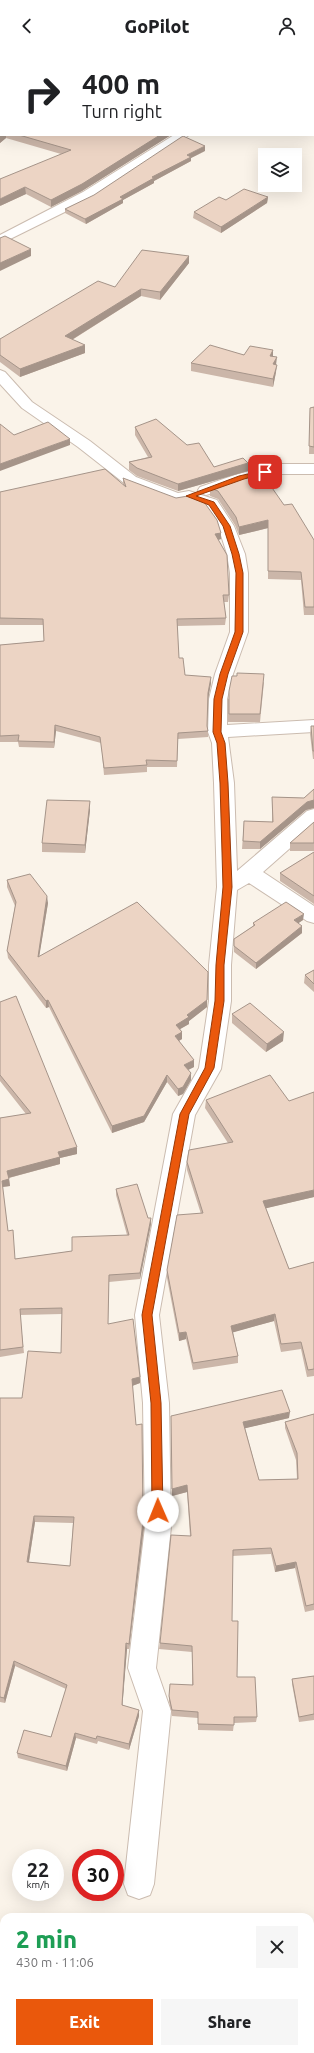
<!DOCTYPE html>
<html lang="en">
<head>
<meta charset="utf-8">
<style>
	:root { --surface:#fff; --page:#f6f6f6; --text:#202124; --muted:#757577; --accent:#ea580c }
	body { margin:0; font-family:Ubuntu,sans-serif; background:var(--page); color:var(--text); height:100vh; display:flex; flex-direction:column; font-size:15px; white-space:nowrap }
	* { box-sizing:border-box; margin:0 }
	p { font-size:13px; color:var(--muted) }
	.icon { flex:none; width:22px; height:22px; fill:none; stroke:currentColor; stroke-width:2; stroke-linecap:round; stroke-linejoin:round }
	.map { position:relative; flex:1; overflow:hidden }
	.details { position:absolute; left:0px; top:1861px; width:314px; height:140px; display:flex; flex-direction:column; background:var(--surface); border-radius:12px 12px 0 0; box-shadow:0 4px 16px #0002 }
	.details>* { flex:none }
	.banner { position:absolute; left:0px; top:0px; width:314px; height:84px; box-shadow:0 4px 16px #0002; background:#fff; color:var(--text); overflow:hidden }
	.buttons { position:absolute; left:258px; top:96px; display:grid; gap:8px }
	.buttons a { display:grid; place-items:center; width:44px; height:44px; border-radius:0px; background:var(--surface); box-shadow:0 4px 16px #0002; font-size:20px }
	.speed { position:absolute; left:12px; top:1797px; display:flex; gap:8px; font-size:20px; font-weight:700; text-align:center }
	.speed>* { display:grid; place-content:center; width:52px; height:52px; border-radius:50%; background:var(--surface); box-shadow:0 4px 16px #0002; line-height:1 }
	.speed small { font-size:10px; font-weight:400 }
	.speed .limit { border:6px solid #d22; background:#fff; color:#111 }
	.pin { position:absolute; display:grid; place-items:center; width:34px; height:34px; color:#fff; margin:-17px; border-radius:8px; box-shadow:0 2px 6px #0006 }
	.me { position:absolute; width:44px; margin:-22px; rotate:359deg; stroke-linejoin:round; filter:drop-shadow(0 0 3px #0008) }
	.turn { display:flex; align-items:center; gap:14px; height:84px; padding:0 16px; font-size:18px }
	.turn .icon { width:52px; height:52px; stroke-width:2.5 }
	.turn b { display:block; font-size:28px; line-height:34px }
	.round { display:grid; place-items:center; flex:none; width:42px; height:42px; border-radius:0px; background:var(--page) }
	.head { display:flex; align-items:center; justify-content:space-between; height:68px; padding:0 16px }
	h1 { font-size:24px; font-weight:800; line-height:30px; color:#1e9e55 }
	.button { display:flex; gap:8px; margin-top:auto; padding:8px 16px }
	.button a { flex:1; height:46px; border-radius:0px; background:var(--accent); color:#fff; font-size:16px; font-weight:800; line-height:46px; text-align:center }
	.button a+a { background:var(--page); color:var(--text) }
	header { display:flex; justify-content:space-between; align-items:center; height:52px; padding:0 16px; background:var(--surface); font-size:18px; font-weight:800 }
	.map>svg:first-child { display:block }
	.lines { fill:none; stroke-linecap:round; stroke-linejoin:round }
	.minor-casing { stroke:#cbbcb0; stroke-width:2 }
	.minor { fill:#fff; fill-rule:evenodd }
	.wall { fill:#cbb6a9; fill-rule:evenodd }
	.shaded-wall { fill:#a59489 }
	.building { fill:#ecd4c4; stroke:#a59489; fill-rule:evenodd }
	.route { fill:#ea580c; stroke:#983908 }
</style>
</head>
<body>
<header><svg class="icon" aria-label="back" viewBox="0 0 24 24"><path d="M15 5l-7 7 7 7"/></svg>GoPilot<svg class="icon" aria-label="person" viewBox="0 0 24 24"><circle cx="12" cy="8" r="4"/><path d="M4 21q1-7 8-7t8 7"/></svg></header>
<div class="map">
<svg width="314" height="2001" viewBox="0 0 314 2001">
	<rect width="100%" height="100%" fill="#faf3e9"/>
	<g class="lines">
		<g class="minor-casing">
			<path id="minor" d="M 128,0 L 141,0 L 142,1 L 129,1 Z
				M 313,8 L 314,8 L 314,16 L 313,16 Z
				M 174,83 L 189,83 L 93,146 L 0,192 L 0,183 L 83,140 Z
				M 0,318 L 5,320 L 32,350 L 90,389 L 136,425 L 178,441 L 189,439 L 217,448 L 234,474 L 245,502 L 248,521 L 248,580 L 233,622 L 227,647 L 227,673 L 314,668 L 314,680 L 228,685 L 234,731 L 237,819 L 307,759 L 314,757 L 314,775 L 263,820 L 314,854 L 314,871 L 307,869 L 249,831 L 237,838 L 231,913 L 231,949 L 221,1017 L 195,1063 L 159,1263 L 169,1351 L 171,1475 L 156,1616 L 171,1659 L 154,1832 L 150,1843 L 139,1847 L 128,1843 L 124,1832 L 143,1659 L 128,1616 L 145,1475 L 143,1351 L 135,1263 L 173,1062 L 199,1016 L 209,949 L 209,913 L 217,835 L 214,731 L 212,691 L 208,680 L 209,647 L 215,622 L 230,580 L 230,521 L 227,502 L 218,474 L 205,455 L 188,449 L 176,451 L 170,449 L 124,431 L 78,395 L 22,356 L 0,332 Z
				M 276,412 L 314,412 L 314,422 L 276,422 L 206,443 L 200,441 L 198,438 L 200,435 L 235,423 Z"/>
		</g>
		<use href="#minor" class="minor"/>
	</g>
	<path class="wall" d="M 0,56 L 1,83 L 171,83 L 82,139 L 51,155 L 26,142 L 0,154 L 61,102 L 6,86 L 0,91 Z
		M 205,99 L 191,106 L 191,109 L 154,129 L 154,131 L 123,148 L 123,151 L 86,172 L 65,161 L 65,157 Z
		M 268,145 L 267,151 L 221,181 L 193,166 L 194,160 L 226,148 Z
		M 189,204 L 189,211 L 160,248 L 141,244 L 72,288 L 85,301 L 20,325 L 0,310 L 0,287 L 115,235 Z
		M 273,298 L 273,304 L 276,313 L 276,320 L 273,335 L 191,319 L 191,311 Z
		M 314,355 L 314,402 L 309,402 L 310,356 Z
		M 135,375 L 187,393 L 214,415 L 248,411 L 248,419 L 178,439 L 137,424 L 129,418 L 129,410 L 148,405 L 135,383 Z
		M 123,426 L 221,481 L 221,487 L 218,488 L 229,543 L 228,550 L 224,550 L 226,566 L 225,573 L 177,574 L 179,606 L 185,623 L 211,631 L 208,647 L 207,674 L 208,679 L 208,685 L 178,687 L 177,715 L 147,715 L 147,720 L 104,723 L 101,691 L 56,679 L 54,696 L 19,695 L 18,690 L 0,690 L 0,593 L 44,589 L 43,573 L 0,573 L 0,440 L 123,433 Z
		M 210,436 L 284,453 L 314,488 L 314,563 L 304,563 L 301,528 L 268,527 L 268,476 L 239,483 L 235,473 L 218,447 L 210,444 Z
		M 264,630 L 260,670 L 228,670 L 228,647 Z
		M 311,674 L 314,674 L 314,707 L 313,707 L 310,682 Z
		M 314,737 L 314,756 L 306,758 L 260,797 L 242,797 L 244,769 L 272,770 L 272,745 L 304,746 Z
		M 90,758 L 85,801 L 42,800 L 42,791 Z
		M 314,770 L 314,799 L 290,799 L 290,791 Z
		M 314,800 L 314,852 L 280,829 L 280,821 Z
		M 7,828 L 48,851 L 39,904 L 208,920 L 207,955 L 189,969 L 189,972 L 180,977 L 182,980 L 182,987 L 179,989 L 194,1015 L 188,1018 L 191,1021 L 191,1028 L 183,1042 L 178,1044 L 167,1030 L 144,1070 L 112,1081 L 49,955 L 46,956 L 8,906 L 7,899 L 15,854 L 7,835 Z
		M 303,868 L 298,871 L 302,881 L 256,917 L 234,900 L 234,887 L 253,874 L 253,871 Z
		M 314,918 L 314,940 L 304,931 L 305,923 Z
		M 0,950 L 77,1102 L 60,1106 L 60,1112 L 9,1126 L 10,1134 L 2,1135 L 8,1179 L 15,1207 L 72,1199 L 127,1183 L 116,1143 L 116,1137 L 148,1166 L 151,1166 L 151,1172 L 140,1227 L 109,1230 L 108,1272 L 140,1331 L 132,1334 L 144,1475 L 129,1597 L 127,1597 L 122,1653 L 139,1664 L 129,1698 L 98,1689 L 97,1692 L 76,1686 L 67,1719 L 18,1706 L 17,1701 L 51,1685 L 66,1637 L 15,1614 L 5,1651 L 0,1650 L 0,1346 L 22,1346 L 61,1301 L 62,1262 L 20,1263 L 24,1301 L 0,1305 L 0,1066 L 26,1062 L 0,1029 ZM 35,1470 L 73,1471 L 70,1514 L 29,1510 Z
		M 232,962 L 283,989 L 266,1000 L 232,971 Z
		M 206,1048 L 314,1145 L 266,1156 L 289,1217 L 314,1210 L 314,1324 L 307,1325 L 301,1297 L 281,1300 L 274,1269 L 233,1280 L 238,1304 L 238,1311 L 193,1318 L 186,1287 L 179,1289 L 167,1226 L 167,1218 L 201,1162 L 187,1118 L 187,1110 L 228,1091 L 205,1056 Z
		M 314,1362 L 314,1558 L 305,1560 L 295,1516 L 275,1520 L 271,1502 L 232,1504 L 232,1569 L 237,1625 L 257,1665 L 256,1670 L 234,1671 L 233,1679 L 198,1678 L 198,1666 L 172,1664 L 169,1649 L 169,1644 L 192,1633 L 192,1600 L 159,1597 L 160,1591 L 190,1484 L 187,1440 L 172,1444 L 171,1364 L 289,1366 L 245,1376 L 259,1428 L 297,1427 L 296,1408 L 285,1376 L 285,1370 Z
		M 314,1624 L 314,1668 L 299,1670 L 292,1632 L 292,1627 Z"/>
	<path class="shaded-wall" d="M 1,83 L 6,83 L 6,86 L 0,91 L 0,84 Z
		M 160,83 L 171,83 L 82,139 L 51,155 L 51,148 Z
		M 205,94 L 205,99 L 191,106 L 191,109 L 154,129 L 154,131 L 123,148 L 123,151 L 86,172 L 85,167 L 187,103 Z
		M 25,135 L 26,142 L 0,154 L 0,147 Z
		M 268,145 L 267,151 L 221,181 L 221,175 Z
		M 31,197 L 31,204 L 0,219 L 0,211 Z
		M 189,204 L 189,211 L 160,248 L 160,240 Z
		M 141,237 L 141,244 L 65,292 L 65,284 Z
		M 85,293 L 85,301 L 20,325 L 20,317 Z
		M 273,298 L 273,306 L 270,304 Z
		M 277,305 L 276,313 L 273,312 Z
		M 277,313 L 276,320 L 273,335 L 273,327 Z
		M 70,387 L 70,393 L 0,419 L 0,412 Z
		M 248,411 L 248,419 L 178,439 L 178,432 Z
		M 268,468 L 268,476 L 239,483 L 239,475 Z
		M 221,481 L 221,487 L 215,489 L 215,482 Z
		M 211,625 L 211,631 L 208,647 L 206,680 L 208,641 Z
		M 55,673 L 56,679 L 54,696 L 54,690 Z
		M 314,748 L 314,756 L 306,758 L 260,797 L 260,790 L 307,750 Z
		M 90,749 L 90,758 L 85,801 L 85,793 Z
		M 47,844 L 48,851 L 38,912 L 38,905 Z
		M 304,862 L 303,868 L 293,875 L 294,868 Z
		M 302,874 L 302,881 L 256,917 L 256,911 Z
		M 48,948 L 49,955 L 46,956 L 46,949 Z
		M 207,948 L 207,955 L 189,969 L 189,972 L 175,980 L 176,973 L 187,963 Z
		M 182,980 L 182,987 L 175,991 L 175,984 Z
		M 284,980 L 283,989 L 266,1000 L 267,992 Z
		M 194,1008 L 194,1015 L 184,1020 L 184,1013 Z
		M 191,1021 L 191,1028 L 183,1042 L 178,1044 L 178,1037 Z
		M 167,1023 L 167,1030 L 144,1070 L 112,1081 L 112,1074 Z
		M 77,1095 L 77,1102 L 60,1106 L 60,1112 L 8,1126 L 7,1119 L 58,1100 Z
		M 9,1127 L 10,1134 L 2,1135 L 2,1129 Z
		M 314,1138 L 314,1145 L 263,1157 L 263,1149 Z
		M 151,1166 L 151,1172 L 140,1227 L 140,1221 Z
		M 275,1262 L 274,1269 L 231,1281 L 231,1274 Z
		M 186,1280 L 186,1287 L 179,1289 L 179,1281 Z
		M 140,1325 L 140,1331 L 132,1334 L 132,1327 Z
		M 290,1360 L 289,1366 L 242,1377 L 243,1370 Z
		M 187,1433 L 187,1440 L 172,1444 L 172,1437 Z
		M 34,1464 L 35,1470 L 28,1515 L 27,1510 Z
		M 143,1469 L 144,1475 L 129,1597 L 129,1592 Z
		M 296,1510 L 295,1516 L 275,1520 L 276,1514 Z
		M 126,1591 L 127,1597 L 122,1659 L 122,1653 Z
		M 14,1609 L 15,1614 L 5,1651 L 4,1646 Z
		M 139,1658 L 139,1664 L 129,1698 L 129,1692 Z
		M 75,1681 L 76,1686 L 67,1719 L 66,1714 Z"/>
	<path class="building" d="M 59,0 L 127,0 L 128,1 L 57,1 Z
		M 0,56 L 1,57 L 1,83 L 0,84 Z
		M 19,83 L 160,83 L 82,132 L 51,148 L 25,135 L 0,147 L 0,127 L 71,98 Z
		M 183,84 L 205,94 L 187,103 L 191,105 L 152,125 L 154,126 L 120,145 L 123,147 L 85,167 L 65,157 L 94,143 Z
		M 244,137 L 268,145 L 221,175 L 194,160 L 219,145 L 226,148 Z
		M 5,184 L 31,197 L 0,211 L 0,186 Z
		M 142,198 L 189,204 L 160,240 L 141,237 L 65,284 L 85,293 L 20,317 L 0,303 L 0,287 L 98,229 L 115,235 Z
		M 210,293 L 244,303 L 250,294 L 273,298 L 270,304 L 277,305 L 273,312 L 277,313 L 273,327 L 191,311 Z
		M 314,355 L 314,395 L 309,394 L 310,356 Z
		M 156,367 L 187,393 L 199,391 L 214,415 L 243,406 L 248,411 L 178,432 L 137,416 L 129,410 L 152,405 L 135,375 Z
		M 48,370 L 70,387 L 0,412 L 0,372 L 14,383 Z
		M 105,417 L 126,435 L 123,426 L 176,446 L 188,444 L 204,450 L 217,468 L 221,481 L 215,482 L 227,503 L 229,543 L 223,543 L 226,566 L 177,567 L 179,606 L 183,606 L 185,623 L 211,625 L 208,641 L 207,674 L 208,679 L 178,681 L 177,709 L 146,708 L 147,713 L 104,716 L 100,685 L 55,673 L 54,690 L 18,689 L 19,683 L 0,684 L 0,593 L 44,589 L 43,567 L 0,566 L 0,440 Z
		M 261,420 L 284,453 L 292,452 L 314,488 L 314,555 L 305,555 L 301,520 L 268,519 L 268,468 L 239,475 L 236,465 L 218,439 L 210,436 Z
		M 237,621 L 264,622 L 260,662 L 229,662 L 229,639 L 232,624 L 237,624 Z
		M 311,674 L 314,674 L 314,699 L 313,699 Z
		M 314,737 L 314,748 L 307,750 L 260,790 L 243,789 L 244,769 L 273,770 L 272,745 L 304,746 Z
		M 47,748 L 90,749 L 85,793 L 42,791 Z
		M 314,770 L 314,791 L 290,791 Z
		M 314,800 L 314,844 L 280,821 Z
		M 30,822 L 47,844 L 38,905 L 137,850 L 208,920 L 207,948 L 187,963 L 189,965 L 176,973 L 182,980 L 175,984 L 194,1008 L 184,1013 L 191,1021 L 183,1035 L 178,1037 L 167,1023 L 144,1064 L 112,1074 L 48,948 L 46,949 L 7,899 L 16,850 L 7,828 Z
		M 286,850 L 304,862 L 294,868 L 302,874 L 256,911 L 234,894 L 234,887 L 255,873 L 253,871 Z
		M 314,918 L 314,932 L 305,923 Z
		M 16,944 L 77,1095 L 58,1100 L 60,1105 L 7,1119 L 9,1127 L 2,1129 L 8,1179 L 13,1178 L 15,1207 L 72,1199 L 72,1185 L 129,1183 L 116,1137 L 137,1132 L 148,1166 L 151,1166 L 140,1221 L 109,1223 L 108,1272 L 133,1267 L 140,1325 L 132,1327 L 136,1373 L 142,1372 L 143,1469 L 129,1592 L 126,1591 L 122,1653 L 139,1658 L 129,1692 L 97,1684 L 96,1687 L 75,1681 L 66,1714 L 17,1701 L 24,1678 L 51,1685 L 67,1633 L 14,1609 L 4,1646 L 0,1645 L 0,1346 L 22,1346 L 28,1299 L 61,1301 L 62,1256 L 20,1257 L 23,1295 L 0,1298 L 0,1066 L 31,1061 L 0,1023 L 0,950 ZM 34,1464 L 74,1465 L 70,1514 L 27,1510 Z
		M 250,951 L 284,980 L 267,992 L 232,962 Z
		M 270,1023 L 289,1049 L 314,1040 L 314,1138 L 263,1149 L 289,1217 L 314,1210 L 314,1317 L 308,1318 L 301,1290 L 281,1292 L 275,1262 L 231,1274 L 238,1304 L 193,1311 L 186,1280 L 179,1281 L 167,1218 L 177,1163 L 203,1161 L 187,1110 L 189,1098 L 233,1090 L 206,1048 Z
		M 282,1338 L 290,1360 L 243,1370 L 259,1428 L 298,1427 L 297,1401 L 285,1370 L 314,1362 L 314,1552 L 306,1554 L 296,1510 L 276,1514 L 271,1496 L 233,1498 L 232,1569 L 238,1569 L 237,1625 L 255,1625 L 257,1665 L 234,1665 L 234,1673 L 198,1672 L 198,1660 L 172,1658 L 169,1644 L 170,1632 L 193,1633 L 192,1594 L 160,1591 L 171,1483 L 191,1484 L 187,1433 L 172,1437 L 171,1364 Z
		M 314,1624 L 314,1662 L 299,1665 L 292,1627 Z"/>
	<path class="route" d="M 265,418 L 268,420 L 267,421 L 244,427 L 196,444 L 214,450 L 230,474 L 239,502 L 243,521 L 243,580 L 228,622 L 222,647 L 221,680 L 225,691 L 228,731 L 232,835 L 224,913 L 224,949 L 214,1016 L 189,1062 L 152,1263 L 161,1351 L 163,1459 L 162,1463 L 158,1464 L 154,1463 L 152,1459 L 151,1351 L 142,1263 L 180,1062 L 205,1016 L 215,949 L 216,913 L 223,835 L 220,731 L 217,691 L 213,680 L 214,647 L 220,622 L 235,580 L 236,521 L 232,502 L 223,474 L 209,453 L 186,444 L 239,424 Z"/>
</svg>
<div class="buttons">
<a><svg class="icon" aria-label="layers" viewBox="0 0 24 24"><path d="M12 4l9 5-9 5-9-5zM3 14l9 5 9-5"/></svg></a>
</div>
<div class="speed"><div>22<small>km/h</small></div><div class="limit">30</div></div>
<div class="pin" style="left:265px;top:420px;background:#d93025"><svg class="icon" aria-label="arrive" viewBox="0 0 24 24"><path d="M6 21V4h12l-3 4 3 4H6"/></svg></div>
<svg class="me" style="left:158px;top:1459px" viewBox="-20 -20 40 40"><circle r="19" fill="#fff"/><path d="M0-13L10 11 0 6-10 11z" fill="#ea580c"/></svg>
<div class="banner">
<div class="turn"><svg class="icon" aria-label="right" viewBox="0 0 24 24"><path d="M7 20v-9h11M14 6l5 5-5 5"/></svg><div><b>400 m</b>Turn right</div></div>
</div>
<section class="details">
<div class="head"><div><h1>2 min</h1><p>430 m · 11:06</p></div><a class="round"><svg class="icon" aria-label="close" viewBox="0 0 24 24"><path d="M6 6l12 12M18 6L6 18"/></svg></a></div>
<div class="button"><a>Exit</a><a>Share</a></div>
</section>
</div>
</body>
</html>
